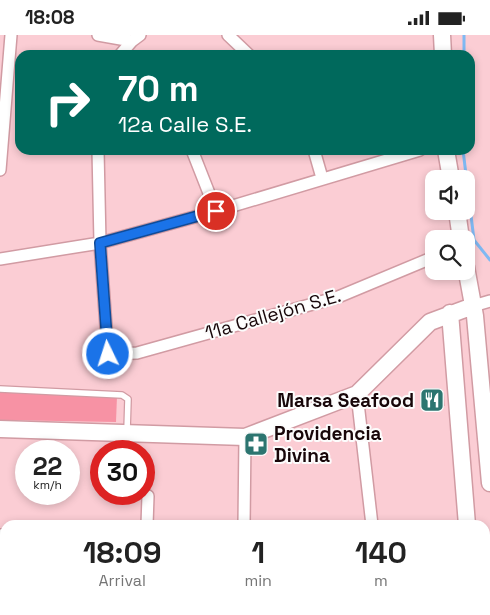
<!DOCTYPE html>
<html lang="en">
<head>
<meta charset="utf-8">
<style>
	:root { --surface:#fff; --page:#f2f2f2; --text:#222; --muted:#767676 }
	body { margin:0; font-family:"Space Grotesk",sans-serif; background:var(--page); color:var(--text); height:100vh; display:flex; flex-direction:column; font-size:19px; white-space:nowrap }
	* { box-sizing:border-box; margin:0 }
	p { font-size:16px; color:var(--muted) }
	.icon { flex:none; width:28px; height:28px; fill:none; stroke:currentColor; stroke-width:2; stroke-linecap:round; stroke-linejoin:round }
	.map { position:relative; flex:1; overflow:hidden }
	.details { position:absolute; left:0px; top:485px; width:490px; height:95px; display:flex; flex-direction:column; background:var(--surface); border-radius:15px 15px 0 0; box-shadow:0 2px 8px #0003 }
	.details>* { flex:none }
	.banner { position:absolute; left:15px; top:15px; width:460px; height:105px; border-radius:15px; box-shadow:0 2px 8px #0003; background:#00695c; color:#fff; overflow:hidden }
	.tools { position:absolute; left:425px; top:135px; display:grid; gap:10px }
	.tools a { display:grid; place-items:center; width:50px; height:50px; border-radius:10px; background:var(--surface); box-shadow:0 2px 8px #0003; font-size:25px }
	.speed { position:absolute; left:15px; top:405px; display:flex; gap:10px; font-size:25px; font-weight:700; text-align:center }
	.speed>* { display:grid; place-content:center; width:65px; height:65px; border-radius:50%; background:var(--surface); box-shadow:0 2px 8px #0003; line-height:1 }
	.speed small { font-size:12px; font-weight:400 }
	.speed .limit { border:8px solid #d22; background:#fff; color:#111 }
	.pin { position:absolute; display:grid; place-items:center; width:42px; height:42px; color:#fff; margin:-21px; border:2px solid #fff; border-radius:50%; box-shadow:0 1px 5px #0007 }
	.me { position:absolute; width:55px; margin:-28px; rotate:356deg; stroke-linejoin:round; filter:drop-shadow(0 0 4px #0008) }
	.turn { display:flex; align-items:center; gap:18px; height:105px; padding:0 20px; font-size:22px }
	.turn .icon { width:65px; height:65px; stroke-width:2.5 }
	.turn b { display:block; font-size:35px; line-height:42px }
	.eta { display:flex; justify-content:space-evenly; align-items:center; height:85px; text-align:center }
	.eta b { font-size:30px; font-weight:800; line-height:35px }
	.status { display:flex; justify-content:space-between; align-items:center; height:35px; padding:0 25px; background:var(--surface); direction:ltr }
	.status svg { height:14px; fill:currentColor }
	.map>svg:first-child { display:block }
	.green { fill:#f792a4 }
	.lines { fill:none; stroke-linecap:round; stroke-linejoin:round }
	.stream { stroke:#7fb9f3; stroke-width:3 }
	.building { fill:#e6aeb6 }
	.lane-casing { stroke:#d19ba3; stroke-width:8 }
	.street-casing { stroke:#d19ba3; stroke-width:14 }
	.secondary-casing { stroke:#d19ba3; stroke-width:19 }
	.lane { stroke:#fff; stroke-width:5.5 }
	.street { stroke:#fff; stroke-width:11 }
	.secondary { stroke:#fff; stroke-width:16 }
	.route-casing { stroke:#114b97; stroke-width:12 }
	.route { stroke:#1a73e8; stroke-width:9 }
	.labels { text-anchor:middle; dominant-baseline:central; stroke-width:4; stroke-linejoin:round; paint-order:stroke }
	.street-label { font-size:19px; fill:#170609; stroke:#fcfcfc }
	.poi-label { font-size:19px; font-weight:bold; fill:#170609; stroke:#fcfcfc; text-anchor:end }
</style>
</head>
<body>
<div class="status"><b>18:08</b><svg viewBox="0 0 49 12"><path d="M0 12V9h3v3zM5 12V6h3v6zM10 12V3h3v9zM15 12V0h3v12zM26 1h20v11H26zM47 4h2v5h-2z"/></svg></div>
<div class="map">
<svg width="490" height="580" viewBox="0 0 490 580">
	<rect width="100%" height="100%" fill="#fbcdd4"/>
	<path class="green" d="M 0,357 L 108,357 L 117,361 L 116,387 L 0,385 Z"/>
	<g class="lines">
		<path class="stream" d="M 464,0 L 464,20
			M 463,115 L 474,205 L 490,225"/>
	</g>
	<path class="building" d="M 444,358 L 445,371 L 420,373 L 420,360 Z"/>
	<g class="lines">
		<g class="lane-casing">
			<path id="lane" d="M 0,354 L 122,360 L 128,364 L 127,396"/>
		</g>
		<g class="street-casing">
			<path id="street" d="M 98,0 L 132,6 L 140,0
				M 228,0 L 249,20
				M 120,20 L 132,6
				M 98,115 L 100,208 L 108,319 L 137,318 L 338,262 L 434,222
				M 192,115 L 216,176
				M 314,115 L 322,143
				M 0,135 L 11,0
				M 0,224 L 100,208 L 216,176 L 420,115
				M 473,271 L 490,266
				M 357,359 L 372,490
				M 147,490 L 148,461
				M 244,490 L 245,402
				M 0,500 L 5,500
				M 485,533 L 490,533
				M 143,580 L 143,575
				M 240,580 L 240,575"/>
		</g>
		<g class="secondary-casing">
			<path id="secondary" d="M 442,0 L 443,20
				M 446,115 L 451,144
				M 457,176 L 461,204
				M 466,232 L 475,281 L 490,448
				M 450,278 L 467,490
				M 0,394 L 245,402 L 357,359 L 430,287 L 473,271
				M 476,575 L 476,580"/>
		</g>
		<use href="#lane" class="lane"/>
		<use href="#street" class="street"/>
		<use href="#secondary" class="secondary"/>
	</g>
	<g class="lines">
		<g class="route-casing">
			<path id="route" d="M 108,319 L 100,208 L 216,176"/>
		</g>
		<use href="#route" class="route"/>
	</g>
	<defs>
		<g id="restaurant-square" transform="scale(1.25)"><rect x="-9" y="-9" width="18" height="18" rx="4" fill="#2c7570" stroke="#fcfcfc"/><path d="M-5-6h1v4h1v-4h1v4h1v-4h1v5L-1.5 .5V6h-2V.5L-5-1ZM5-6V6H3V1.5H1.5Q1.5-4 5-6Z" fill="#fff"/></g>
		<g id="pharmacy-square" transform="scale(1.25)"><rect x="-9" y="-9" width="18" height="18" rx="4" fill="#2c7570" stroke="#fcfcfc"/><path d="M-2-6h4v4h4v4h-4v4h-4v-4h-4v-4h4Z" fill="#fff"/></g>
	</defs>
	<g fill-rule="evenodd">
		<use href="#restaurant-square" x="432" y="365"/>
		<use href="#pharmacy-square" x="256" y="409"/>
	</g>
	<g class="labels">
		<g class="street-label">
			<text transform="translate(273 279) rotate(-16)">11a Callejón S.E.</text>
		</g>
		<g class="poi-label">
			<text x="414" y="365">Marsa Seafood</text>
			<text x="274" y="398" text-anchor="start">Providencia<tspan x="274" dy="22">Divina</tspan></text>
		</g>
	</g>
</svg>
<div class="tools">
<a><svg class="icon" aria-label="sound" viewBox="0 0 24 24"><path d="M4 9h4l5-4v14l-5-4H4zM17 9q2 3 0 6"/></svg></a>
<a><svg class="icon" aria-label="search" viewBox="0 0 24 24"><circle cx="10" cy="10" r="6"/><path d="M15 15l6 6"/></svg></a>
</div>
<div class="speed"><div>22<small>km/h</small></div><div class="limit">30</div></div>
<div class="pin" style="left:216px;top:176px;background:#d93025"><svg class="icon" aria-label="arrive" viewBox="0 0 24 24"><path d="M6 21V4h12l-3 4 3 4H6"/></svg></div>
<svg class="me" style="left:108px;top:319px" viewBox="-20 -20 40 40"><circle r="17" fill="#1a73e8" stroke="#fff" stroke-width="3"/><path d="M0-11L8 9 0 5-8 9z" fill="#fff"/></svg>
<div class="banner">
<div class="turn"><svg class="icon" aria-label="right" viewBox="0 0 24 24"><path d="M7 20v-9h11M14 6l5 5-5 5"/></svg><div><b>70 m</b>12a Calle S.E.</div></div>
</div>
<section class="details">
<div class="eta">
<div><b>18:09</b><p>Arrival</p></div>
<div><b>1</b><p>min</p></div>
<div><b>140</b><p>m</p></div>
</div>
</section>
</div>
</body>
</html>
